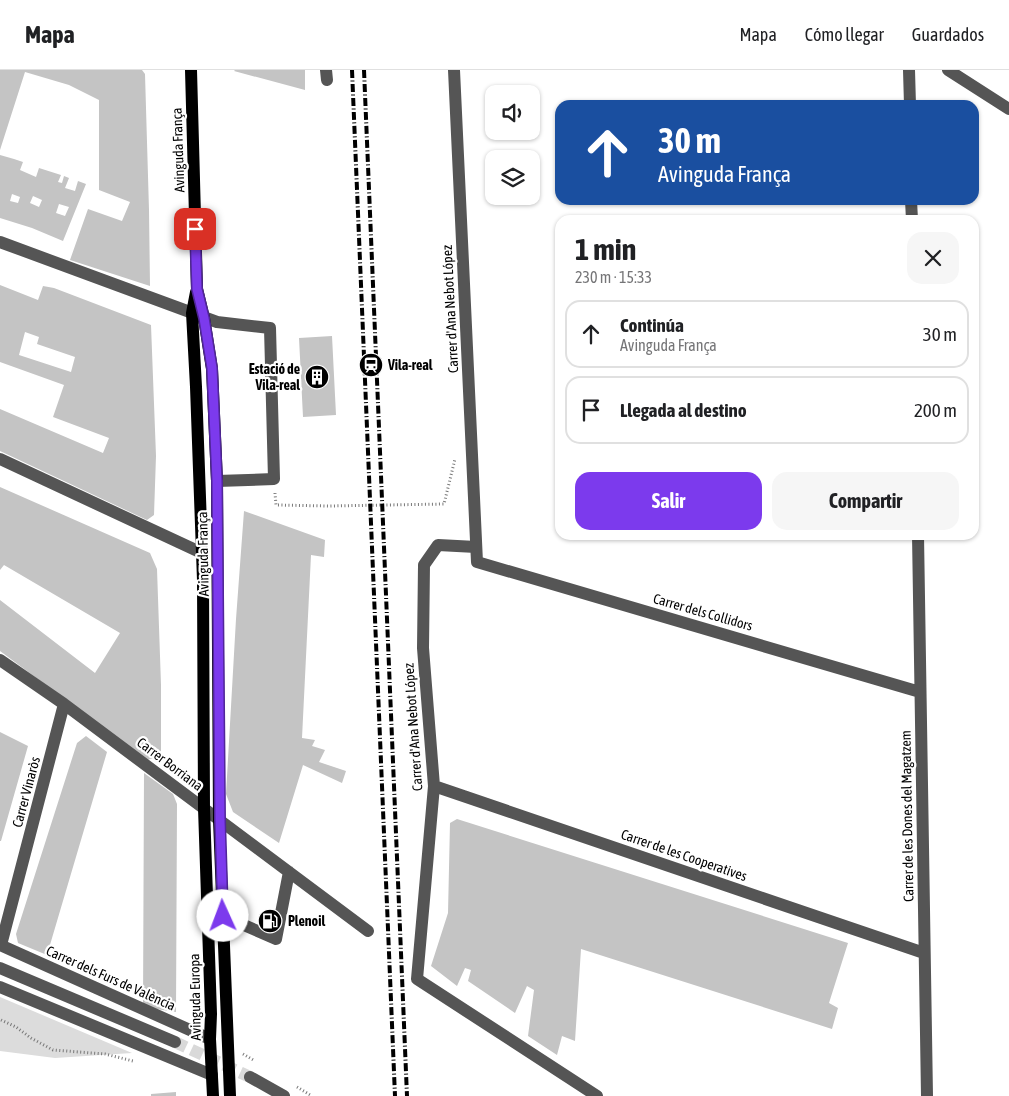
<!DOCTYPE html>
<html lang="es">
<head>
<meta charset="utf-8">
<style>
	:root { --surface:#fff; --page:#f6f6f6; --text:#202124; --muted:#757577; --line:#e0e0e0; --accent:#7c3aed }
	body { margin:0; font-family:"Asap Condensed",sans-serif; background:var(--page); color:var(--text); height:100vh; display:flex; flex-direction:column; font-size:19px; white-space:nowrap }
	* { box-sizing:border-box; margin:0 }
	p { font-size:16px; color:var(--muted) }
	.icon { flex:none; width:28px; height:28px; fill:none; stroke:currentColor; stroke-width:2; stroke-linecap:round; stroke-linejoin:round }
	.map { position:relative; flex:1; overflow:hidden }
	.sheet { position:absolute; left:555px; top:145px; width:424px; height:325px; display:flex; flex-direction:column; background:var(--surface); border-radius:15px; box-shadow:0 1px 4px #0004 }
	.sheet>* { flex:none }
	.hud { position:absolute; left:555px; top:30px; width:424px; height:105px; border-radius:15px; box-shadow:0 1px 4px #0004; background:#1a4fa0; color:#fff; overflow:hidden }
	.fabs { position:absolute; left:485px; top:15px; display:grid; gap:10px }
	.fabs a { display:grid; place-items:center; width:55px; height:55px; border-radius:10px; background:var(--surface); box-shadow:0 1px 4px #0004; font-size:25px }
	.pin { position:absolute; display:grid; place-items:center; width:42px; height:42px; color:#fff; margin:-21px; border-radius:10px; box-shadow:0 2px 8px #0006 }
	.me { position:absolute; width:55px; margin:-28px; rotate:358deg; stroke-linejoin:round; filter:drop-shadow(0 0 4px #0008) }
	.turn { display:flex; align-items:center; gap:18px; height:105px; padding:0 20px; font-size:22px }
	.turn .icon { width:65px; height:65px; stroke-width:2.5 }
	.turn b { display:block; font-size:35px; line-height:42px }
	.round { display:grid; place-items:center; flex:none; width:52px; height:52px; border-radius:15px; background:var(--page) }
	.summary { display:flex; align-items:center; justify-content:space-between; height:85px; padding:0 20px }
	h1 { font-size:30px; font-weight:700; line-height:38px }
	.primary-button { display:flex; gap:10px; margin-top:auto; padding:10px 20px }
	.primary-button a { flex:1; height:58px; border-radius:15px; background:var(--accent); color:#fff; font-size:20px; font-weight:700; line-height:58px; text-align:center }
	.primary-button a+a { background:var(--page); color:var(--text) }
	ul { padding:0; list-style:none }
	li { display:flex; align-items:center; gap:15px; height:68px; margin:0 10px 8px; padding:0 10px; border:2px solid var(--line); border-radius:15px }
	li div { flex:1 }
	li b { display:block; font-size:19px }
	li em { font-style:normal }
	header { display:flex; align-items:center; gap:30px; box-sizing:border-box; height:70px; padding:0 25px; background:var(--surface); border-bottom:1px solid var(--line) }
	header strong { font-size:24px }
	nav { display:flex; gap:28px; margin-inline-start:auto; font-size:18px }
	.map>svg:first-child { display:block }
	.green { fill:#dcdcdc }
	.building { fill:#c4c4c4; fill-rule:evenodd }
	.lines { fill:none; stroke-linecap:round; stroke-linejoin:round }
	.minor-tunnel { stroke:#d9d9d9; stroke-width:12; stroke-dasharray:12 6; stroke-linecap:butt }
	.path { stroke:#777; stroke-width:3; stroke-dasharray:1 2.5; stroke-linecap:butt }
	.minor { stroke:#555; stroke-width:12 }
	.major { stroke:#000; stroke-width:12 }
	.rail { stroke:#000; stroke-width:4; stroke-dasharray:8 2.5 1 2.5; stroke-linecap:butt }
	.route-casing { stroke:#51269a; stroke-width:12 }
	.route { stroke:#7c3aed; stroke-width:9 }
	.labels { text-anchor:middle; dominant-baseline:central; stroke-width:4.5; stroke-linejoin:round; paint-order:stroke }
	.street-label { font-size:14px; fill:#000; stroke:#fff }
	.poi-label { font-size:14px; font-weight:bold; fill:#000; stroke:#fff; text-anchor:start }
</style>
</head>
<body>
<header>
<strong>Mapa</strong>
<nav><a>Mapa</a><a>Cómo llegar</a><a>Guardados</a></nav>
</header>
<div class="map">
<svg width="1009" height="1026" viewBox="0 0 1009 1026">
	<rect width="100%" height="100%" fill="#fff"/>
	<path class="green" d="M 0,927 L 132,983 L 55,988 L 0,981 Z"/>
	<path class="building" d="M 0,0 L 142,0 L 145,4 L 149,140 L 150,216 L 70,190 L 88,139 L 122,151 L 130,132 L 99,120 L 99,30 L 69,15 L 25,2 L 0,80 Z
		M 235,0 L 305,0 L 305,20 L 234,1 Z
		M 0,85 L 14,89 L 23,92 L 20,100 L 36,107 L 39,98 L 61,105 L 58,112 L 62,113 L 64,106 L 69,108 L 65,118 L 75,121 L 78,111 L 86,114 L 63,171 L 32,158 L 0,148 ZM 12,124 L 20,127 L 18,133 L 10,131 ZM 33,126 L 42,130 L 39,137 L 30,133 ZM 59,134 L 69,137 L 65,146 L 56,143 Z
		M 0,215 L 38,230 L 43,216 L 54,218 L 151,255 L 156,386 L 154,445 L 147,450 L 0,381 L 0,339 L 103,383 L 109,368 L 53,347 L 64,315 L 0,292 ZM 25,262 L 39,267 L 37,274 L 75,287 L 71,302 L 19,285 Z
		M 332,266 L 336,345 L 303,347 L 299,268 Z
		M 0,417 L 150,483 L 157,499 L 161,615 L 161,686 L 147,690 L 0,581 L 0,530 L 95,603 L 120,563 L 4,495 L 0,500 Z
		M 244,441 L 325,470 L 324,487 L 311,485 L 302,668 L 315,670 L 312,676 L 325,680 L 319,692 L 346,701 L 342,713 L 303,695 L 279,773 L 233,742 L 226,724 L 236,549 Z
		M 0,662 L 28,676 L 1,771 L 0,771 Z
		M 86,666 L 107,682 L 47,885 L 18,873 L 16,864 L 77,673 Z
		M 144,703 L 173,724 L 177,734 L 176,942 L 143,937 Z
		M 457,749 L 848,873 L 829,933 L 838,938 L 832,959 L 581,879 L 575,971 L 562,966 L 557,985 L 528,966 L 534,920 L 527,916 L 515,943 L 468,911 L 471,900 L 465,898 L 457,916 L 431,896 L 448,843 L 450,753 Z
		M 176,1022 L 176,1026 L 151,1026 L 151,1024 Z"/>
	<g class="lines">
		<path class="minor-tunnel" d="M 175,972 L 250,1007"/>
		<path class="path" d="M 275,423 L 276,435 L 329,436 L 444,434 L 455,389
			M 1,950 L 16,957 L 31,968 L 53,980 L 105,984 L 133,991
			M 243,984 L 255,991
			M 297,1017 L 312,1026"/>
		<path class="minor" d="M 326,0 L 327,10
			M 454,0 L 477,492 L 920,622
			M 909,0 L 910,35
			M 948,0 L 1009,39
			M 911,130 L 912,150
			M 0,172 L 217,252 L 270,258 L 274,409 L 217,411
			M 0,389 L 202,483
			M 918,465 L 927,1026
			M 476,477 L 438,475 L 424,495 L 423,578 L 434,716 L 417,909 L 597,1026
			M 0,590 L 64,634 L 368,861
			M 434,716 L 924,883
			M 223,846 L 276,869 L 289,802
			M 0,875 L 210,969
			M 1,875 L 64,634
			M 0,898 L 175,972
			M 0,917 L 212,1005
			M 250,1007 L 284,1026"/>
		<path class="major" d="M 191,0 L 197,219 L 204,248 L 212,299 L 217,411 L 219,750 L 230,1026
			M 196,222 L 192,243 L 196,317 L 203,510 L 204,738 L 211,944 L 210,969 L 213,1026"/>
		<path class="rail" d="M 352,0 L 395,1026
			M 364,0 L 407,1026"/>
	</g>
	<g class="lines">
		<g class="route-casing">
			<path id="route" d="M 195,159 L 197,219 L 204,248 L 212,298 L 217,411 L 220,750 L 223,846"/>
		</g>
		<use href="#route" class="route"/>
	</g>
	<defs>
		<g id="station-disc" transform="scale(1.25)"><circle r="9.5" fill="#000" stroke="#fff"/><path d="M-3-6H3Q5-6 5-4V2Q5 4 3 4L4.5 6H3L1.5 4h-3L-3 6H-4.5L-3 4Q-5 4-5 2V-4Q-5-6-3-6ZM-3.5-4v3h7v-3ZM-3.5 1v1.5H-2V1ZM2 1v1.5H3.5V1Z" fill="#fff"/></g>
		<g id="building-disc" transform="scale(1.25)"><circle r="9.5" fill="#000" stroke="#fff"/><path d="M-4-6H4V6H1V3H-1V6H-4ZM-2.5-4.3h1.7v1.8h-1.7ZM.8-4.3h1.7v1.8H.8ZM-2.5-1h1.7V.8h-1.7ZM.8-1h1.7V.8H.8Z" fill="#fff"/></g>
		<g id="fuel-disc" transform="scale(1.25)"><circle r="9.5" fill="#000" stroke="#fff"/><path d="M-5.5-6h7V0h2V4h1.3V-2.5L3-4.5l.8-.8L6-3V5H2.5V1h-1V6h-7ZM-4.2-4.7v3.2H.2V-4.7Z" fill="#fff"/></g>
	</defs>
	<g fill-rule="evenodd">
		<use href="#station-disc" x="371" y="295"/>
		<use href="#building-disc" x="317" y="307"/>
		<use href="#fuel-disc" x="270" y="851"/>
	</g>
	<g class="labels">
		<g class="street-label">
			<text transform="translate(178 80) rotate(-92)">Avinguda França</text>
			<text transform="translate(450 239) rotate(-93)">Carrer d'Ana Nebot López</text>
			<text transform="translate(203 484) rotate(-91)">Avinguda França</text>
			<text transform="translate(703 542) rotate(16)">Carrer dels Collidors</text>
			<text transform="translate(413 657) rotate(-94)">Carrer d'Ana Nebot López</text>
			<text transform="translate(170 694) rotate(37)">Carrer Borriana</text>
			<text transform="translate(26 722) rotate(-75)">Carrer Vinaròs</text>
			<text transform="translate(907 746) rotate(-91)">Carrer de les Dones del Magatzem</text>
			<text transform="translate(684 785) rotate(19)">Carrer de les Cooperatives</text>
			<text transform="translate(111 908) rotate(24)">Carrer dels Furs de València</text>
			<text transform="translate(195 927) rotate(-91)">Avinguda Europa</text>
		</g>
		<g class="poi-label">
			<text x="388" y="295">Vila-real</text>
			<text x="300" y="299" text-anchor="end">Estació de<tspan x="300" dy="16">Vila-real</tspan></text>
			<text x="288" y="851">Plenoil</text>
		</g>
	</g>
</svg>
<div class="fabs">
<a><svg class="icon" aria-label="sound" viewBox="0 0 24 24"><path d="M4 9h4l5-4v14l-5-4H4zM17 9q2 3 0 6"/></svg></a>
<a><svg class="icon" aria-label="layers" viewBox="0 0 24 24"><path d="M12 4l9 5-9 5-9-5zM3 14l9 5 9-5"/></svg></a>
</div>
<div class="pin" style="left:195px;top:159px;background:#d93025"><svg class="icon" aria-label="arrive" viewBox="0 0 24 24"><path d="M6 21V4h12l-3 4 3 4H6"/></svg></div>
<svg class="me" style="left:223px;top:846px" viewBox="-20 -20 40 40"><circle r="19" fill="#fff"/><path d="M0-13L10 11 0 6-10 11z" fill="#7c3aed"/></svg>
<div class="hud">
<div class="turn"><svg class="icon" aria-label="ahead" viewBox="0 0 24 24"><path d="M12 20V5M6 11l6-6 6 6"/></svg><div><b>30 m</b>Avinguda França</div></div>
</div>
<section class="sheet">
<div class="summary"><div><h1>1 min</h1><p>230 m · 15:33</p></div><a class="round"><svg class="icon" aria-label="close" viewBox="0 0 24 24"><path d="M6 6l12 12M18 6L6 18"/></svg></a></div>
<ul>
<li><svg class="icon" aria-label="ahead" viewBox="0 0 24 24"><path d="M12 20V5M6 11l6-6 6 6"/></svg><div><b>Continúa</b><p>Avinguda França</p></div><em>30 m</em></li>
<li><svg class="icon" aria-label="arrive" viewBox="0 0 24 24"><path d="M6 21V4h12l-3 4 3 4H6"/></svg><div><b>Llegada al destino</b></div><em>200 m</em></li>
</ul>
<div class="primary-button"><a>Salir</a><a>Compartir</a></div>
</section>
</div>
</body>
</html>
